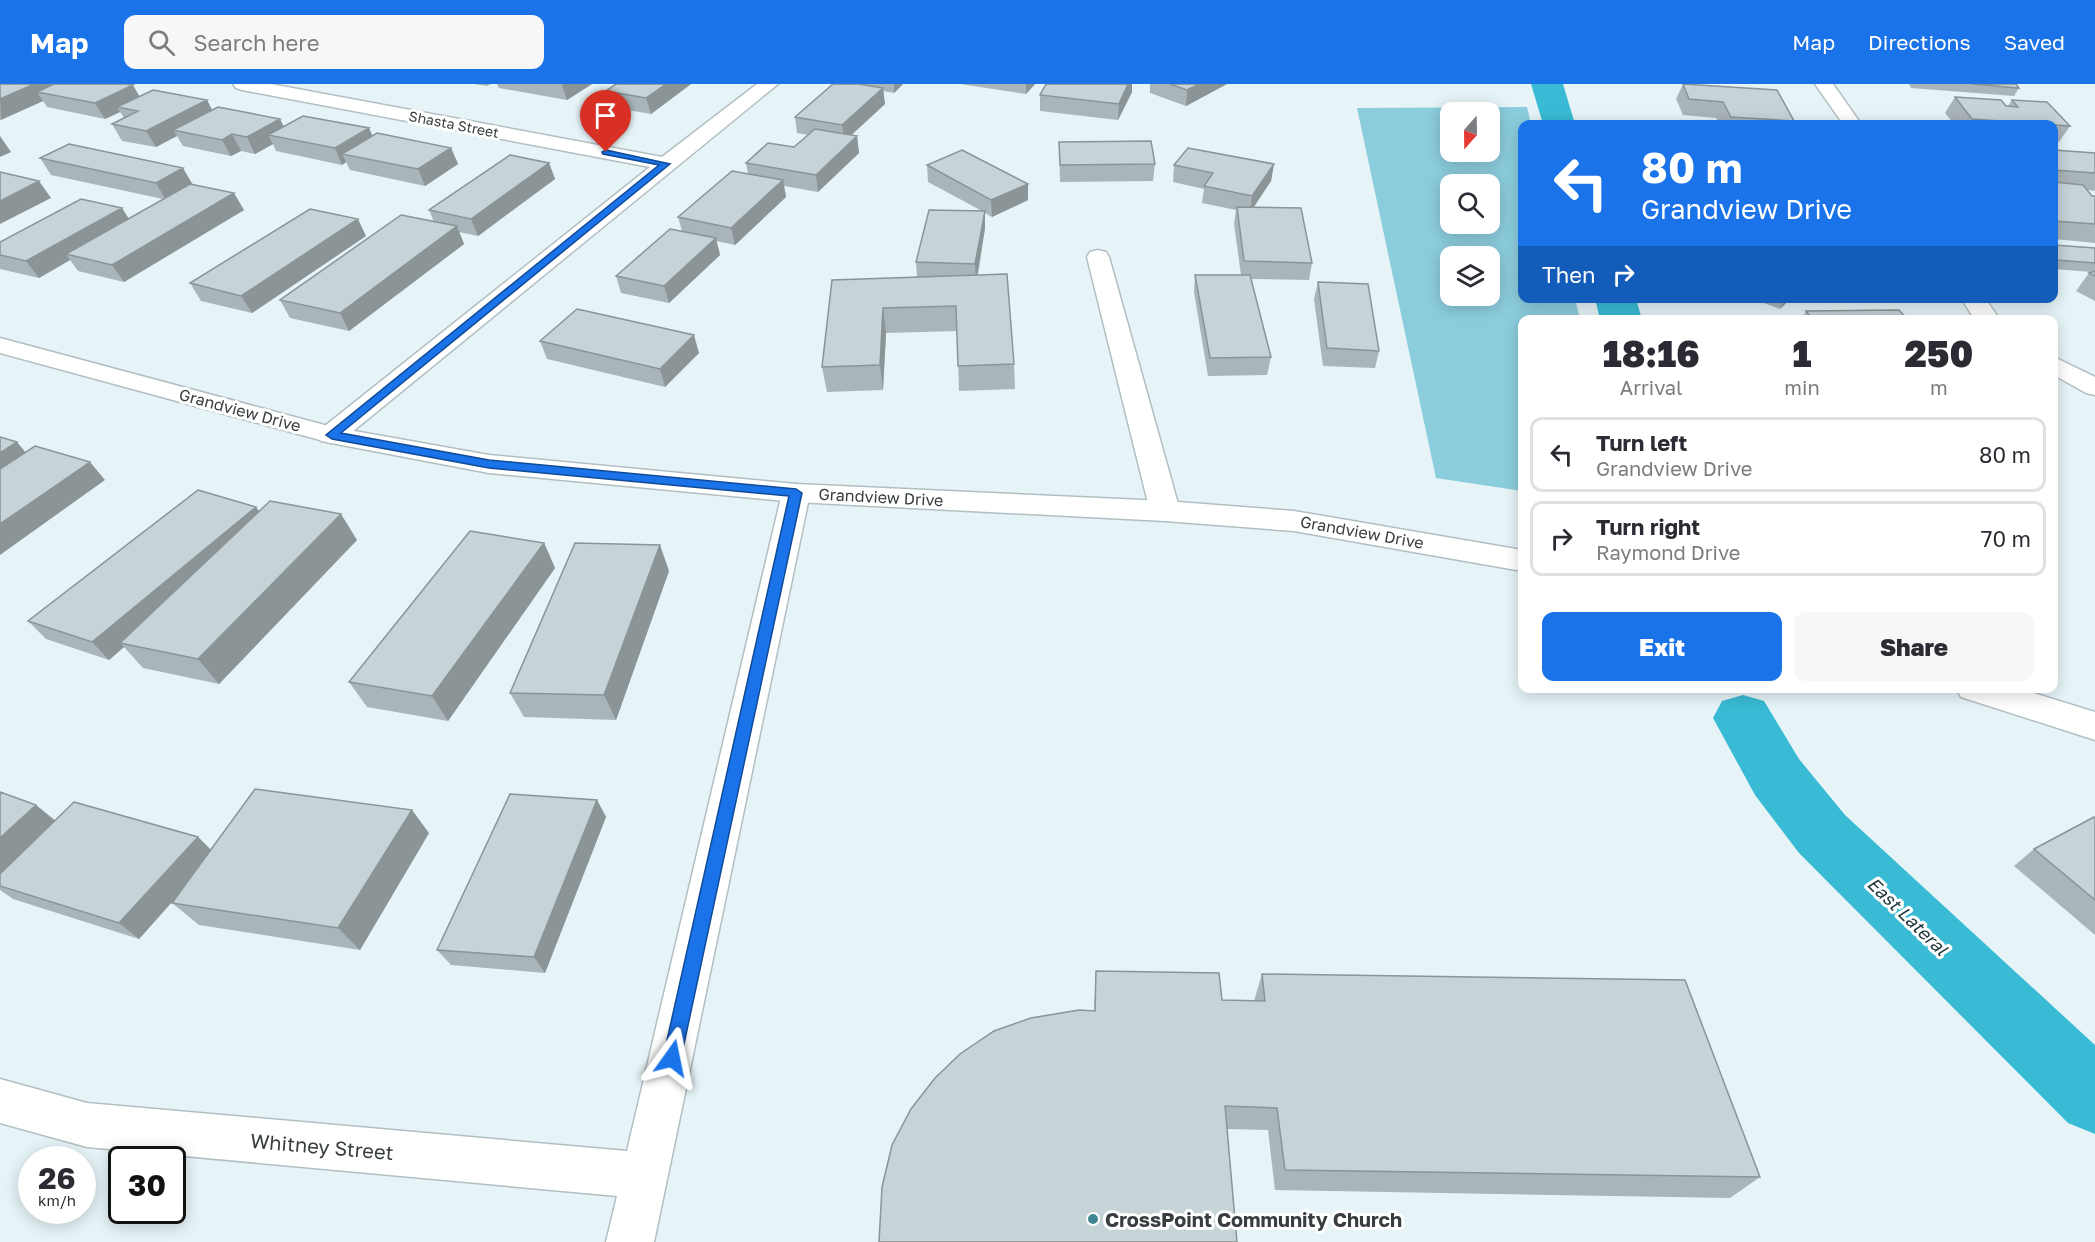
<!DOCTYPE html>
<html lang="en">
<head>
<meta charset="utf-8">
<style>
	:root { --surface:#fff; --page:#f7f7f7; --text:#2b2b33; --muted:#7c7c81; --line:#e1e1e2; --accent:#1a73e8 }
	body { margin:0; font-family:"Golos Text",sans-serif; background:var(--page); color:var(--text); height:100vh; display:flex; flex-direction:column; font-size:22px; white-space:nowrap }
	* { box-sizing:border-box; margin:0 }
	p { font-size:20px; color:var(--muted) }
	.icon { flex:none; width:33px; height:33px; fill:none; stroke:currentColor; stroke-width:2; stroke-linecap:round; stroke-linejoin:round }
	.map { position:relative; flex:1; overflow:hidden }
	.sheet { position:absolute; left:1518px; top:231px; width:540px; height:378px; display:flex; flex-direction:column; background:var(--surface); border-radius:12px; box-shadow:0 3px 15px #0003 }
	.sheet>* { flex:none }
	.hud { position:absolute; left:1518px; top:36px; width:540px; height:183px; border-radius:12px; box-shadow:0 3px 15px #0003; background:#1a73e8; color:#fff; overflow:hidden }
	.needle { width:39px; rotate:200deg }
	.controls { position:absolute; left:1440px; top:18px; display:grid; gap:12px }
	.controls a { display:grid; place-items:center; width:60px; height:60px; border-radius:12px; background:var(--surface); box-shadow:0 3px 15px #0003; font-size:30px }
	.speed { position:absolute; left:18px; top:1062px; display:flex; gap:12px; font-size:30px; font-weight:700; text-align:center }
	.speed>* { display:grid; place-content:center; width:78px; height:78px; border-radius:50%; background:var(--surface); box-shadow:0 3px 15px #0003; line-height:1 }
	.speed small { font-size:15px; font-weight:400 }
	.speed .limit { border:3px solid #111; border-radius:9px; background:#fff; color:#111 }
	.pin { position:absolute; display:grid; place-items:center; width:51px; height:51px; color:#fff; margin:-62px -26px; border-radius:50% 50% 50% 0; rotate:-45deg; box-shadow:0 0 6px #0007 }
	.pin .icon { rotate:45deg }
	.me { position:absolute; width:66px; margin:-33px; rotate:12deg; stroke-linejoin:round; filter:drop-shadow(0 0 4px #0008) }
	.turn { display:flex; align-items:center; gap:21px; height:126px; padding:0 24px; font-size:27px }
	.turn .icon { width:78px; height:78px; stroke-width:2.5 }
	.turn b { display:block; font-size:42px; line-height:51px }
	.then { display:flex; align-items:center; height:57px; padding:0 24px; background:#0003; gap:12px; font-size:22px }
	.eta { display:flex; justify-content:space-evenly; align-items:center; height:102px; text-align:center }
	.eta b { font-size:36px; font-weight:800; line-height:42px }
	.cta { display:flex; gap:12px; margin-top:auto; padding:12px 24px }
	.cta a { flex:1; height:69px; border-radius:12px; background:var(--accent); color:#fff; font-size:24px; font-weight:800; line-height:69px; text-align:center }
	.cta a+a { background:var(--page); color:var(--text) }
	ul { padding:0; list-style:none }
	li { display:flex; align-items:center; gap:18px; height:75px; margin:0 12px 9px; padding:0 12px; border:3px solid var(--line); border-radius:12px }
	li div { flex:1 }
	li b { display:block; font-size:22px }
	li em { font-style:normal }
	header { display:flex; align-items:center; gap:36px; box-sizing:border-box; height:84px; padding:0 30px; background:var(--accent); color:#fff }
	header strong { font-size:28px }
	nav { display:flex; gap:33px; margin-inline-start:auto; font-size:21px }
	.search { width:420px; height:54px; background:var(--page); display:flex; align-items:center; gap:15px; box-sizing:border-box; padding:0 21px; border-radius:12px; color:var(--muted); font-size:22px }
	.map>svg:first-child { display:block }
	.green { fill:#8ccddd; fill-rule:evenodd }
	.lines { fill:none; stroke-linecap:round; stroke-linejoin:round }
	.canal { fill:#39bbd5; fill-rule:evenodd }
	.street-casing { stroke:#b2bfc2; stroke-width:3 }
	.secondary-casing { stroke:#b2bfc2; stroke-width:3 }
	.street { fill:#fff; fill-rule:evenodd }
	.secondary { fill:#fff; fill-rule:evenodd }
	.wall { fill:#aab5b9 }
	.shaded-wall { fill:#8b9496 }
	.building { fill:#c6d3d7; stroke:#8b9496; stroke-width:1.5 }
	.route { fill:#1a73e8; stroke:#114b97; stroke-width:1.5 }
	.poi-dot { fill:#418594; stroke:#fff; stroke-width:2 }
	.labels { text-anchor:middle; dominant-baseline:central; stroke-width:6; stroke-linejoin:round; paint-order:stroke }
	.far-street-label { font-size:14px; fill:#383d3f; stroke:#fff }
	.street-label { font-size:16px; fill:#383d3f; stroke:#fff }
	.water-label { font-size:18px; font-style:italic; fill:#1f353a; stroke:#fff }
	.near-street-label { font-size:20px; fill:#383d3f; stroke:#fff }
	.near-poi-label { font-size:20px; font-weight:bold; fill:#383d3f; stroke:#fff; text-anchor:start }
</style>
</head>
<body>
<header>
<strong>Map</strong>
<div class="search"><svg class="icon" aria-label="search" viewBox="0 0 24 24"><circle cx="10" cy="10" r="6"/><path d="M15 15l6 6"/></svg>Search here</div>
<nav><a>Map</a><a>Directions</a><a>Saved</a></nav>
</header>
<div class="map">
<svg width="2095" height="1158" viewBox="0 0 2095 1158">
	<rect width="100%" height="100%" fill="#e6f4f7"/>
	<path class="green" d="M 1527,23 L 1531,40 L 1522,40 L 1522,214 L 1575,215 L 1580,235 L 1522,236 L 1522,407 L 1436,394 L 1357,24 ZM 1450,28 L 1490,28 L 1490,68 L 1450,68 ZM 1450,100 L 1490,100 L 1490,140 L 1450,140 ZM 1450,172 L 1490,172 L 1490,212 L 1450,212 Z"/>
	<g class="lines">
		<path class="canal" d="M 1531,0 L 1563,0 L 1575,40 L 1543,40 Z
			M 1595,214 L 1636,214 L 1642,236 L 1600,236 Z
			M 1743,611 L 1764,617 L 1799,675 L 1845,731 L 2095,961 L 2095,1050 L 2068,1039 L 1799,769 L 1755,711 L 1713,634 L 1722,617 Z"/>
		<g class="street-casing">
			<path id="street" d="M 233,0 L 271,0 L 662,73 L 757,0 L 778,0 L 341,357 L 331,359 L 321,357 L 317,351 L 321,345 L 650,83 L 242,6 L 236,4 Z
				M 1815,0 L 1833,0 L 1861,40 L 1843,40 Z
				M 1098,166 L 1106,168 L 1109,173 L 1180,427 L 1175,434 L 1165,437 L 1155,434 L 1150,427 L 1087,173 L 1090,168 Z
				M 1961,214 L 1985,214 L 2000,236 L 1975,236 Z
				M 2054,273 L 2095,293 L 2095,311 L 2086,309 L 2054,291 Z
				M 796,400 L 806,402 L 810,409 L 654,1158 L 606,1158 L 617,1112 L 87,1063 L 0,1039 L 0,995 L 87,1019 L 627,1067 L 782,409 L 786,402 Z"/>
		</g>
		<g class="secondary-casing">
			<path id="secondary" d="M 0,254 L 332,343 L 489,371 L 796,400 L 1165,417 L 1294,427 L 1522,466 L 1522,487 L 1294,447 L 1165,437 L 796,418 L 489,389 L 331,359 L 0,269 Z
				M 1956,604 L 2017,604 L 2095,628 L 2095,656 L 1961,613 Z"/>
		</g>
		<use href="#street" class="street"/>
		<use href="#secondary" class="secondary"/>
	</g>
	<path class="wall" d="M 0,0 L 140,13 L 207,16 L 212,26 L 280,35 L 283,42 L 369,44 L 372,52 L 451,64 L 458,80 L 425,102 L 350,86 L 346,78 L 342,81 L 276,67 L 273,60 L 255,70 L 241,67 L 231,72 L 183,62 L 177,52 L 156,63 L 122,57 L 112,40 L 124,34 L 120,28 L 105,35 L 47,23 L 43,17 L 0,36 Z
		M 474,0 L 491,0 L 487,2 Z
		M 497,0 L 592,0 L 567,16 L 499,4 Z
		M 616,0 L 691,0 L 651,30 L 610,23 L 606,7 Z
		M 833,0 L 903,0 L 894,9 L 883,7 L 885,20 L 851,51 L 857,52 L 859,69 L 818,108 L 784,102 L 786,113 L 735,161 L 716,157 L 720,171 L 669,219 L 621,209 L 616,192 L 682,147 L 678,133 L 748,90 L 746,79 L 794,63 L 808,51 L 797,49 L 795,33 Z
		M 960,0 L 1035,0 L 1026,10 Z
		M 1150,0 L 1227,0 L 1186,22 L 1150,9 Z
		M 1683,0 L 1794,37 L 1792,40 L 1719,40 L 1716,34 L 1683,31 L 1676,15 Z
		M 1909,0 L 2016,0 L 2019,4 L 2014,12 L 1911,4 Z
		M 1132,8 L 1118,36 L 1040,27 L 1040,11 Z
		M 1955,13 L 2008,22 L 2012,16 L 2070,42 L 2059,58 L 2054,58 L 2054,40 L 1954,40 L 1945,29 Z
		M 1059,58 L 1155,80 L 1153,97 L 1060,98 Z
		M 2054,66 L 2095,69 L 2095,107 L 2087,106 L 2092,112 L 2095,112 L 2095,159 L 2054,155 Z
		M 40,74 L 193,101 L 244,126 L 124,198 L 78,187 L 70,176 L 39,194 L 0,185 L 0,158 L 129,135 L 163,115 L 51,91 Z
		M 549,79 L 555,95 L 478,152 L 459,148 L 464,160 L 349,247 L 290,234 L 280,216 L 434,138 L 429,126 Z
		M 1274,80 L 1271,97 L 1253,123 L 1312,179 L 1309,196 L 1251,195 L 1271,273 L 1267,291 L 1208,292 L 1194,208 L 1195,191 L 1241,191 L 1234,140 L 1236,126 L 1202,119 L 1204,105 L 1173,98 L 1174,81 Z
		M 927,81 L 1028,116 L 992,133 L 985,129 L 985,144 L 978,191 L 1014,280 L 1015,305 L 959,307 L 957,247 L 886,249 L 883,306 L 827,308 L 822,283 L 832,196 L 917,193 L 916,178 L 982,127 L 928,98 Z
		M 366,152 L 252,229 L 201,217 L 190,199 Z
		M 2054,161 L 2095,164 L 2095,217 L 2076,207 L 2089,189 L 2091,188 L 2054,185 Z
		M 1318,198 L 1379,267 L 1375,284 L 1323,282 L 1314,215 Z
		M 1750,214 L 1791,214 L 1780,225 Z
		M 1806,227 L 1908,236 L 1801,236 Z
		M 540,257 L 699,269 L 665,303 L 547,275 Z
		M 256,423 L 259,428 L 357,456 L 219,600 L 143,584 L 124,563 L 109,576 L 46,555 L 28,537 Z
		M 544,459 L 555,484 L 448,637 L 367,623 L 349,598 Z
		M 669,487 L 616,636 L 524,633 L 510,609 Z
		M 597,716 L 606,733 L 545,889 L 451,881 L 437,866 Z
		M 36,721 L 55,736 L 198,753 L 211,766 L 429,749 L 360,866 L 199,841 L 172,819 L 177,812 L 139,855 L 13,815 L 0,806 L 0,790 Z
		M 2095,734 L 2095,851 L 2014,782 L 2034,765 Z
		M 1096,887 L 1222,916 L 1254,917 L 1262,890 L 1760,1093 L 1730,1114 L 1275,1106 L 1268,1046 L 1227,1045 L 1094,927 Z"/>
	<path class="shaded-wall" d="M 34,0 L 70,0 L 37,8 L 43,17 L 1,36 L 0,15 Z
		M 563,0 L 592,0 L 567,16 L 562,1 Z
		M 666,0 L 691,0 L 651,30 L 646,14 Z
		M 894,0 L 903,0 L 894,9 Z
		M 1026,0 L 1035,0 L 1026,10 Z
		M 1128,0 L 1132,0 L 1132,8 L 1118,36 L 1119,20 Z
		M 1199,0 L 1227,0 L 1186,22 L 1187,6 Z
		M 133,1 L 142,17 L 117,23 L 120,28 L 105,35 L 95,19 Z
		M 883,4 L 885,20 L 845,57 L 842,41 Z
		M 207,16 L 215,32 L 173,46 L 177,52 L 156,63 L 146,47 Z
		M 280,35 L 288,51 L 268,51 L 273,60 L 255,70 L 247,53 Z
		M 369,44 L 376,60 L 342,70 L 346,78 L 342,81 L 335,64 Z
		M 232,50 L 241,67 L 231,72 L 222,56 Z
		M 0,52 L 11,68 L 0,73 Z
		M 857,52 L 859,69 L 818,108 L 816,91 Z
		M 451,64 L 458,80 L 425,102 L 418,85 Z
		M 549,79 L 555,95 L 478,152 L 471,135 Z
		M 1274,80 L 1271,97 L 1250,129 L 1252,112 Z
		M 183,84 L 193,101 L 166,116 L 156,99 Z
		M 783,96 L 786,113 L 735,161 L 731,144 Z
		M 39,97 L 51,114 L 0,140 L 0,117 Z
		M 1028,100 L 1028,116 L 992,133 L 991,116 Z
		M 234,109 L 244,126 L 124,198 L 112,181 Z
		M 122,124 L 133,141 L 66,170 L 70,176 L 39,194 L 26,177 Z
		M 985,127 L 985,144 L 976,198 L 975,180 Z
		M 358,135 L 366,152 L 252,229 L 241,212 Z
		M 457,142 L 464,160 L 349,247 L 340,229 Z
		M 716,154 L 720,171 L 669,219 L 664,202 Z
		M 1786,214 L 1791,214 L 1780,225 Z
		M 883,224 L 886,249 L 883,306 L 880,281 Z
		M 694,251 L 699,269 L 665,303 L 660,285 Z
		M 17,358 L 32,376 L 0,398 L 0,369 Z
		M 90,378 L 105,396 L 0,471 L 0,440 Z
		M 256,423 L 269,441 L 120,559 L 124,563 L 109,576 L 92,558 Z
		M 341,430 L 357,456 L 219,600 L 198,575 Z
		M 544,459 L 555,484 L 448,637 L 432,612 Z
		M 660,461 L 669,487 L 616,636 L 604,611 Z
		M 597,716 L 606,733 L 545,889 L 534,873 Z
		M 36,721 L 56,738 L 0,790 L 0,754 Z
		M 412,726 L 429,749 L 360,866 L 338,844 Z
		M 198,753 L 215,770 L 139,855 L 119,839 Z"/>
	<path class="building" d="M 0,0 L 34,0 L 0,15 Z
		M 54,0 L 126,0 L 133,1 L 95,19 L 37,8 Z
		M 616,0 L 666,0 L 646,14 L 606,7 Z
		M 833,0 L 858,0 L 883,4 L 842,41 L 795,33 Z
		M 1046,0 L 1128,0 L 1119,20 L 1040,11 Z
		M 1170,0 L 1199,0 L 1187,6 Z
		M 1683,0 L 1777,6 L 1794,37 L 1731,33 L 1723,18 L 1689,15 Z
		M 1972,0 L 2016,0 L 2019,4 Z
		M 153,6 L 207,16 L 146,47 L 112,40 L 138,27 L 117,23 Z
		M 1955,13 L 2001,16 L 2006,22 L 2018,23 L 2012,16 L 2047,18 L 2070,42 L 1972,35 Z
		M 218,23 L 280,35 L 247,53 L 232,50 L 222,56 L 173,46 Z
		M 303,32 L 369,44 L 335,64 L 268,51 Z
		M 815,45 L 857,52 L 816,91 L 746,79 L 768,59 L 794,63 Z
		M 377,49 L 451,64 L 418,85 L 342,70 Z
		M 1151,57 L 1155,80 L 1060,81 L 1059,58 Z
		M 69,60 L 183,84 L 156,99 L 40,74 Z
		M 1188,64 L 1274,80 L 1252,112 L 1204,102 L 1213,89 L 1174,81 Z
		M 962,66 L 1028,100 L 991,116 L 927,81 Z
		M 2054,66 L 2095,69 L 2095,89 L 2054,86 Z
		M 510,71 L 549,79 L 471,135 L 429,126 Z
		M 732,87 L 783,96 L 731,144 L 678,133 Z
		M 0,88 L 39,97 L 0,117 Z
		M 2054,98 L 2083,101 L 2092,112 L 2095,112 L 2095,140 L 2054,137 Z
		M 190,100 L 234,109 L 112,181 L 66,170 Z
		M 81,115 L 122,124 L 26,177 L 0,171 L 0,158 Z
		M 1237,123 L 1301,124 L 1312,179 L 1244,177 Z
		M 310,125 L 358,135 L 241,212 L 190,199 Z
		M 929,126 L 985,127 L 975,180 L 916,178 Z
		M 401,131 L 457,142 L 340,229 L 280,216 Z
		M 670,145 L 716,154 L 664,202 L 616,192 Z
		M 2054,161 L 2095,164 L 2095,179 L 2056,176 L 2054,173 Z
		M 2095,187 L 2095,192 L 2089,189 Z
		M 1007,190 L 1014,280 L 958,282 L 956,222 L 883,224 L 880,281 L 822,283 L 832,196 Z
		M 1195,191 L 1250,191 L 1271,273 L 1210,274 Z
		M 1318,198 L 1368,200 L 1379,267 L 1327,264 Z
		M 577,225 L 694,251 L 660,285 L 540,257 Z
		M 1899,226 L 1908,236 L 1813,236 L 1806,227 Z
		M 0,353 L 17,358 L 0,369 Z
		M 35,362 L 90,378 L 0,440 L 0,385 Z
		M 198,406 L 256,423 L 92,558 L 28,537 Z
		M 270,417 L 341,430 L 198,575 L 120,559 Z
		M 470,447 L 544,459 L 432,612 L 349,598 Z
		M 575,459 L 660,461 L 604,611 L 510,609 Z
		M 255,705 L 412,726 L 338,844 L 172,819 Z
		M 0,708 L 36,721 L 0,754 Z
		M 510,710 L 597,716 L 534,873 L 437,866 Z
		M 74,718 L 198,753 L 119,839 L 0,802 L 0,790 Z
		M 2094,733 L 2095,734 L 2095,816 L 2034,765 Z
		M 1096,887 L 1219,889 L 1222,916 L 1265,917 L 1262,890 L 1685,896 L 1760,1093 L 1285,1086 L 1277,1024 L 1225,1022 L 1237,1158 L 879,1158 L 882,1103 L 892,1061 L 911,1025 L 935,994 L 960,970 L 994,947 L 1031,934 L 1079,926 L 1095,927 Z"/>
	<path class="route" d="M 606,66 L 670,80 L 341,349 L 489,376 L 796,405 L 802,409 L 681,974 L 678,980 L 672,983 L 666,980 L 663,974 L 789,412 L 489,384 L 332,355 L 326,351 L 659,81 L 603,70 L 602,68 Z"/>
	<circle class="poi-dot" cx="1093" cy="1135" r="6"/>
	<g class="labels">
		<g class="far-street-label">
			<text transform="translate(454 40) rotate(11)">Shasta Street</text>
		</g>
		<g class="street-label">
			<text transform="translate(240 326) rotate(15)">Grandview Drive</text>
			<text transform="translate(881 413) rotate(3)">Grandview Drive</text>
			<text transform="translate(1362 448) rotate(10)">Grandview Drive</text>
		</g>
		<g class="water-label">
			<text transform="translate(1908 832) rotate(44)">East Lateral</text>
		</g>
		<g class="near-street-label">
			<text transform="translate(322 1062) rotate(5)">Whitney Street</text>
		</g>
		<g class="near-poi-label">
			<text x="1105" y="1135">CrossPoint Community Church</text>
		</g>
	</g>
</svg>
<div class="controls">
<a><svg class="needle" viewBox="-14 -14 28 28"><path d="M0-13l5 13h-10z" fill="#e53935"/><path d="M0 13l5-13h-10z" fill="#7c7c81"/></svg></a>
<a><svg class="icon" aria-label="search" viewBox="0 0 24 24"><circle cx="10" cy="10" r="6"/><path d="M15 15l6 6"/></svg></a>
<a><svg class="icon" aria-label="layers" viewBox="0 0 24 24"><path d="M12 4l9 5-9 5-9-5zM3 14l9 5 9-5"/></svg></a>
</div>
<div class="speed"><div>26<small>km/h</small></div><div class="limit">30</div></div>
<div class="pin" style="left:606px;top:68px;background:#d93025"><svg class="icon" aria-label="arrive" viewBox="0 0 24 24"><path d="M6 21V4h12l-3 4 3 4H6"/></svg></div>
<svg class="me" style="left:672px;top:974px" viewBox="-20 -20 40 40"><path d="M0-17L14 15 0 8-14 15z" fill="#1a73e8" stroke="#fff" stroke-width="4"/></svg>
<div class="hud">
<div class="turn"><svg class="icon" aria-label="left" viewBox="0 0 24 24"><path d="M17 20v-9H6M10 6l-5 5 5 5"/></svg><div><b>80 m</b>Grandview Drive</div></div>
<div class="then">Then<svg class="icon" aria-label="right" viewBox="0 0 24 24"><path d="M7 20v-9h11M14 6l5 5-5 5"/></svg></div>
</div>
<section class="sheet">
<div class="eta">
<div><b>18:16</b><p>Arrival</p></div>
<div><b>1</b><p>min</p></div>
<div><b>250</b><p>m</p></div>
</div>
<ul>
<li><svg class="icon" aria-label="left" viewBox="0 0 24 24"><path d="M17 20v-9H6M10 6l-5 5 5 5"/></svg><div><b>Turn left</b><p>Grandview Drive</p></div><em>80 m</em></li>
<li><svg class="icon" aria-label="right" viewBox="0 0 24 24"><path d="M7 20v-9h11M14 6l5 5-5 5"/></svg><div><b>Turn right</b><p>Raymond Drive</p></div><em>70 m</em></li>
</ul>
<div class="cta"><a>Exit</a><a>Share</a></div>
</section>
</div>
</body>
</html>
